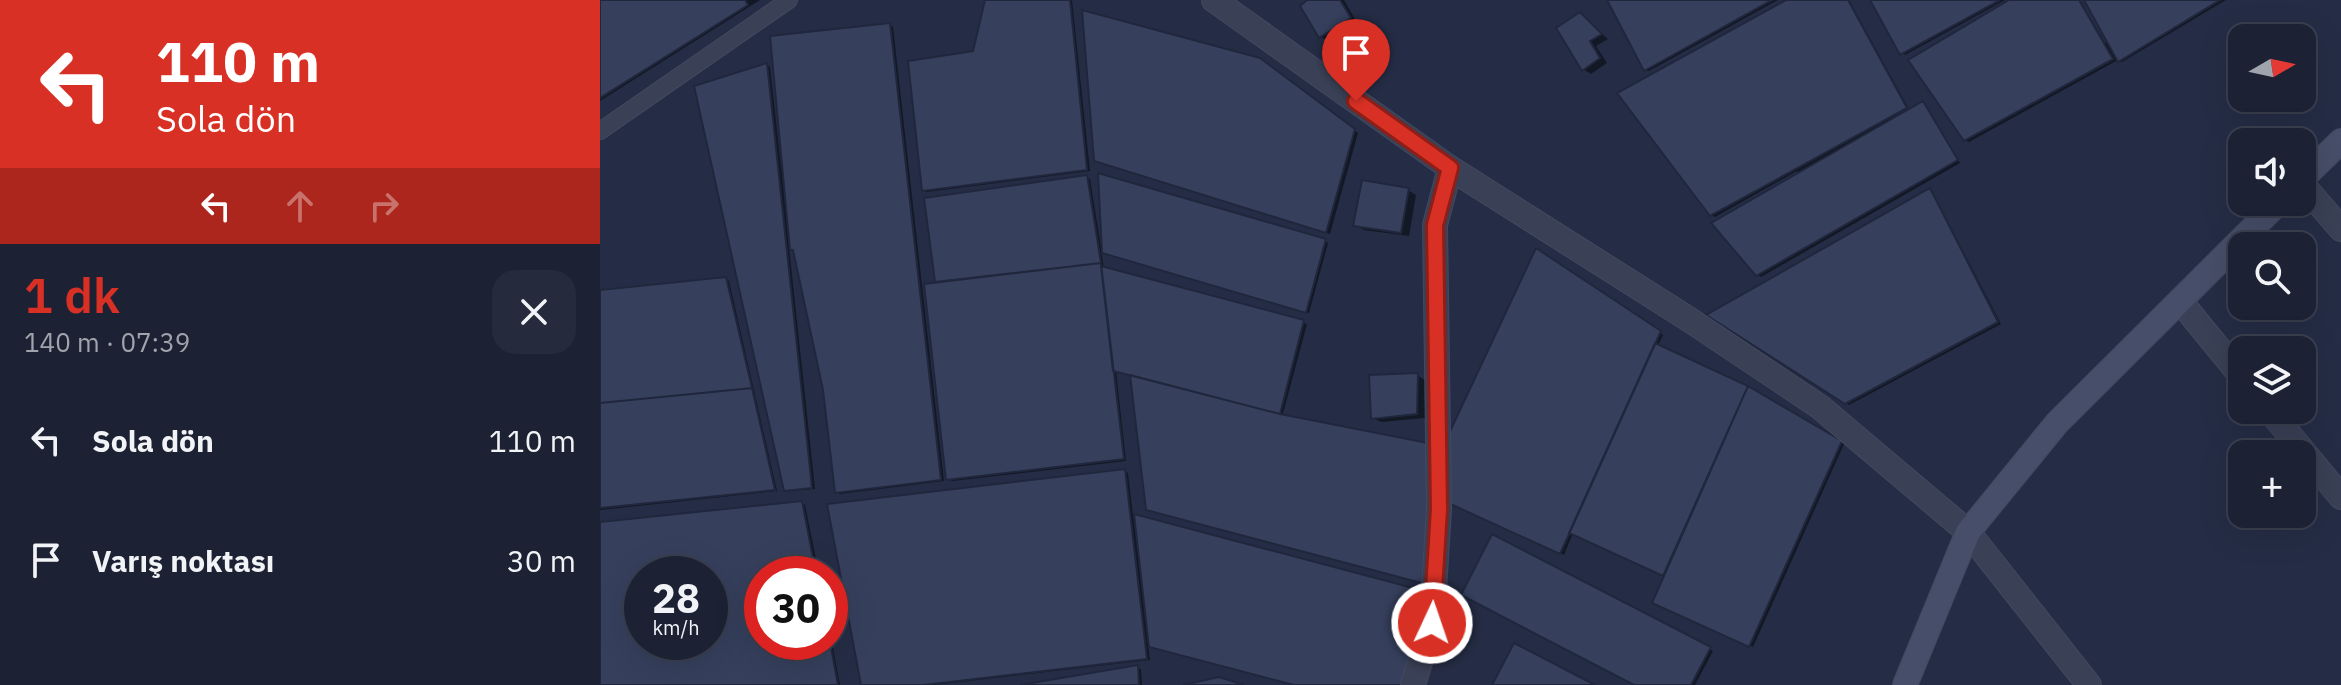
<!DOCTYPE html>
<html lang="tr">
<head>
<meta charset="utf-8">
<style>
	:root { --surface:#1c2234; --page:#252a3c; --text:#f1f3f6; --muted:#a0a4ac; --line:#3a3f4f; --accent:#d93025 }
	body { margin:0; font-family:"IBM Plex Sans",sans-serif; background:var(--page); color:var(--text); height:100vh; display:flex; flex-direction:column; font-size:30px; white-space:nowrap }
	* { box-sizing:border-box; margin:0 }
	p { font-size:26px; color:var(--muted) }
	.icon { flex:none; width:44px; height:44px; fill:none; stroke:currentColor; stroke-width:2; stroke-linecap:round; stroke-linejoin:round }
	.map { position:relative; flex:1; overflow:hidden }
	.panel { display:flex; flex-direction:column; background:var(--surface); width:600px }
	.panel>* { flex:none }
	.guide { background:#d93025; color:#fff; overflow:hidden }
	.needle { width:52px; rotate:81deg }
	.buttons { position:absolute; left:1628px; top:24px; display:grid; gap:16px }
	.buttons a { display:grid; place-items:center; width:88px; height:88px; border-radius:16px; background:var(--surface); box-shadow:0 8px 32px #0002,0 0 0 2px var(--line); font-size:40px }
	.speed { position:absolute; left:24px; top:556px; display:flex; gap:16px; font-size:40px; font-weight:700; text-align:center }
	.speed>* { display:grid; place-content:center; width:104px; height:104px; border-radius:50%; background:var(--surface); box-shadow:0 8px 32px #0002,0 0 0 2px var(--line); line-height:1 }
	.speed small { font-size:20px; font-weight:400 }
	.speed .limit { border:12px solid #d22; background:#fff; color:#111 }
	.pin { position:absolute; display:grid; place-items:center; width:68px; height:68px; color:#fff; margin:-82px -34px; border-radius:50% 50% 50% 0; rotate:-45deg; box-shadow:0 0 8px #0007 }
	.pin .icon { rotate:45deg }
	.me { position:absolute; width:88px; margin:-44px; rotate:3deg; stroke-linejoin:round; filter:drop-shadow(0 0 6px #0008) }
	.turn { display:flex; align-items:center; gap:28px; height:168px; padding:0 24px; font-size:36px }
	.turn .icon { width:104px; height:104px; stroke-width:2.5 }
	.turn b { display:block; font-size:56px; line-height:68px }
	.lanes { display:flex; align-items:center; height:76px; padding:0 24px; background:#0003; justify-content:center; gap:40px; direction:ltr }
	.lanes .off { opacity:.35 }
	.round { display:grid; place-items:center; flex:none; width:84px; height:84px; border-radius:24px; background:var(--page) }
	.summary { display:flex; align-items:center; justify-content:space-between; height:136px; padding:0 24px }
	h1 { font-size:48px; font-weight:600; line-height:60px; color:var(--accent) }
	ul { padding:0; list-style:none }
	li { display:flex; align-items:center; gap:24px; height:120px; padding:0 24px }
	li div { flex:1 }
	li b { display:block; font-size:30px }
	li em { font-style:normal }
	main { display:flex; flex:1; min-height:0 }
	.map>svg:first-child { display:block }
	.shadow { fill:#0007; fill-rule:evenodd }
	.building { fill:#36405d; stroke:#20273d; stroke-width:2; fill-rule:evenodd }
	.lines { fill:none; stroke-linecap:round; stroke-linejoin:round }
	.lane-casing { stroke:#43495f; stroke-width:18 }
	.street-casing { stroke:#43495f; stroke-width:26 }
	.secondary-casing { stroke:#43495f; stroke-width:26 }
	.lane { stroke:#3a4055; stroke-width:16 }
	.street { stroke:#3a4055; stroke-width:24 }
	.secondary { stroke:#474e69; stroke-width:24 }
	.route-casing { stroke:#8d1f18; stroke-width:20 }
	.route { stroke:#d93025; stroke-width:14 }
</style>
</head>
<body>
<main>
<section class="panel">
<div class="guide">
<div class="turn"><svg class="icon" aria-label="left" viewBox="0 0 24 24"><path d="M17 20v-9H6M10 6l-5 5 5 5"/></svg><div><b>110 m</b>Sola dön</div></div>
<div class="lanes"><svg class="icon" aria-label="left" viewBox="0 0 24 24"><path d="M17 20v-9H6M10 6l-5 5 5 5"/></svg><svg class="icon off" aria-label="ahead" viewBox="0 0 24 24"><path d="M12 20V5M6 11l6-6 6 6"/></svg><svg class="icon off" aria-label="right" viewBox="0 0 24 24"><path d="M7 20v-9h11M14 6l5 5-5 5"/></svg></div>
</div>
<div class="summary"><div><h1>1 dk</h1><p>140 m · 07:39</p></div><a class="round"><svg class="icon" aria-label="close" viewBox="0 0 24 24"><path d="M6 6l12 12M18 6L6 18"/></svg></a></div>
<ul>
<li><svg class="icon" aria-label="left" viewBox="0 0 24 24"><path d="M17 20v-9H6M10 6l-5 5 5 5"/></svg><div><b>Sola dön</b></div><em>110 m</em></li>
<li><svg class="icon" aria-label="arrive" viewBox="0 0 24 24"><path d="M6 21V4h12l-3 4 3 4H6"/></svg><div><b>Varış noktası</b></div><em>30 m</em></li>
</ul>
</section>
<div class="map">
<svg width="1741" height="685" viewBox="0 0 1741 685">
	<rect width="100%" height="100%" fill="#252d46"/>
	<path class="shadow" d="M 0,0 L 160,0 L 0,101 Z
		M 387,0 L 472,0 L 490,171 L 327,192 L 324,190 L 375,53 Z
		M 710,0 L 744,0 L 757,23 L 728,41 L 720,36 Z
		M 1009,0 L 1178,0 L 1049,71 L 1045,70 Z
		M 1190,0 L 1249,0 L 1310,111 L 1323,103 L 1326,105 L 1360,163 L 1161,277 L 1157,274 L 1199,175 L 1197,171 L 1115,217 L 1111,215 Z
		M 1272,0 L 1405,0 L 1305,55 Z
		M 1413,0 L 1480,0 L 1505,43 L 1508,41 L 1486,0 L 1626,0 L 1522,62 L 1518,60 L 1369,142 L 1365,140 Z
		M 980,15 L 1008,39 L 996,46 L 1007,63 L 991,74 L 983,69 Z
		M 289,25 L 293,27 L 344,481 L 240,494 L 237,492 L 225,389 L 194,250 L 189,247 L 215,489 L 189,491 L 185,489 L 167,65 L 170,67 L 181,166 L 184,166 Z
		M 664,62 L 758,133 L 730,234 L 500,162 Z
		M 486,177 L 490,179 L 501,247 L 725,241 L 728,243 L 709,313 L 501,250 L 504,269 L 707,324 L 682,417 L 832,585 L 532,375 L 516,371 L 526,461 L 352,481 L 348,479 L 337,284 L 327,200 Z
		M 808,190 L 816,195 L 809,236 L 764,230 L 756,225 Z
		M 1330,191 L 1333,193 L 1401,324 L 1249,405 L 1110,315 Z
		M 937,251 L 1063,335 L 1057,347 L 1148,388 L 1244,444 L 1153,647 L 1054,602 L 1065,576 L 973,533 L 964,555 L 848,501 Z
		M 125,279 L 129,281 L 177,491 L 0,510 L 0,292 Z
		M 817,375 L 825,380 L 825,418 L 781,422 L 773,418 Z
		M 524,471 L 528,473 L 533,516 L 827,594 L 696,685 L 555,648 L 548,644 L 550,660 L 335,685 L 263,685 Z
		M 202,503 L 205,505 L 219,574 L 162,574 L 162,642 L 230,642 L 230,632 L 240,685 L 0,685 L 0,524 ZM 42,574 L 110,574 L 110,642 L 42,642 Z
		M 893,537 L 1113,651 L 1095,685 L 1038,685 Z
		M 538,668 L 541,669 L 542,685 L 432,685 Z"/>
	<path class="building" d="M 0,0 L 145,0 L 148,5 L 0,98 Z
		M 470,0 L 487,170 L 322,191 L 308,61 L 373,51 L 385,0 Z
		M 707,0 L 740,0 L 751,18 L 719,38 L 700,6 Z
		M 1007,0 L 1172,0 L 1044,71 Z
		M 1186,0 L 1248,0 L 1307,108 L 1110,216 L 1017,93 Z
		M 1270,0 L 1400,0 L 1300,55 Z
		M 1409,0 L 1479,0 L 1513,59 L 1364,141 L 1308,60 Z
		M 1484,0 L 1620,0 L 1518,62 Z
		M 482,10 L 660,58 L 755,129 L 726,233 L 494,161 Z
		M 980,12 L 1002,34 L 990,41 L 1000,58 L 982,71 L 956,28 Z
		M 290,23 L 341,480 L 235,493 L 223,390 L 193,250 L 190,250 L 170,36 Z
		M 167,63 L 212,488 L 184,491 L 94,86 Z
		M 1323,101 L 1358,160 L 1156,276 L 1111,223 Z
		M 498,173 L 726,239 L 706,313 L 502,253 Z
		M 487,175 L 501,263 L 335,282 L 324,198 Z
		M 762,180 L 809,188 L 801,233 L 753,226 Z
		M 1330,188 L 1398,322 L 1245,404 L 1106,315 Z
		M 936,248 L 1061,331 L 960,554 L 846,502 L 845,442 Z
		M 501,263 L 524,459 L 346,480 L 324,284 Z
		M 501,266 L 704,320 L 680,414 L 513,371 Z
		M 126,277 L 152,388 L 0,403 L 0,290 Z
		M 1055,343 L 1148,386 L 1063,576 L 969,533 Z
		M 818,373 L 817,414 L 771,419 L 769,375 Z
		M 530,375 L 680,414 L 828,443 L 829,585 L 546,510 Z
		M 1148,386 L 1242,441 L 1149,647 L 1052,603 Z
		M 152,388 L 175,490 L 0,508 L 0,403 Z
		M 525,469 L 547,659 L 323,685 L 261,685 L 227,504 Z
		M 202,501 L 216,574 L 162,574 L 162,642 L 230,642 L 238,685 L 0,685 L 0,522 ZM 42,574 L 110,574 L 110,642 L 42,642 Z
		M 534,514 L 828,592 L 804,685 L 694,685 L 549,647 Z
		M 892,534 L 1111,647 L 1091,685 L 1034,685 L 861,595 Z
		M 914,643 L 995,685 L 892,685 Z
		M 538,665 L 539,685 L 420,685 Z
		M 619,677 L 644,685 L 583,685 Z"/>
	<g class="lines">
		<g class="lane-casing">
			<path id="lane" d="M 0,131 L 189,0"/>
		</g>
		<g class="street-casing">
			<path id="street" d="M 614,0 L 850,168 L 1090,320 L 1220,407 L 1368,532 L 1489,685
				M 1702,184 L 1741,229
				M 1580,301 L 1642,377
				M 1669,410 L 1741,497
				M 813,685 L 832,623 L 839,509 L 835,225 L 850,168"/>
		</g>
		<g class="secondary-casing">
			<path id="secondary" d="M 1702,179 L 1741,141
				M 1305,685 L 1368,532 L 1457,423 L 1679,202"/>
		</g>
		<use href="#lane" class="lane"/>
		<use href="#street" class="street"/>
		<use href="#secondary" class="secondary"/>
	</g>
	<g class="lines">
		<g class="route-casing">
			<path id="route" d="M 756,101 L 850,168 L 835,225 L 839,509 L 832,623"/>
		</g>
		<use href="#route" class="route"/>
	</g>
</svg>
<div class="buttons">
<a><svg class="needle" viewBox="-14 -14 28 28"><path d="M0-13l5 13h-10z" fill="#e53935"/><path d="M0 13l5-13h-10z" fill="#a0a4ac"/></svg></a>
<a><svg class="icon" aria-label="sound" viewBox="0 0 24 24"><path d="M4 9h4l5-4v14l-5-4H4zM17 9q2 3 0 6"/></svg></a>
<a><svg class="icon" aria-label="search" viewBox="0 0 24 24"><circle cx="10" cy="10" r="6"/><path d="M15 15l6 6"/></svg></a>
<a><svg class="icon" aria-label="layers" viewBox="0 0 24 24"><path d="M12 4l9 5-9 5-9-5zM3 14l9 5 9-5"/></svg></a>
<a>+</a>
</div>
<div class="speed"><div>28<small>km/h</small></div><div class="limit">30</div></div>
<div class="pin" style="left:756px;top:101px;background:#d93025"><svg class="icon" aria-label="arrive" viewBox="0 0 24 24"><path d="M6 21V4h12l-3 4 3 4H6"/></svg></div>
<svg class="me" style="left:832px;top:623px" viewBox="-20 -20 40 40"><circle r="17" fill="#d93025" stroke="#fff" stroke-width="3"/><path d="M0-11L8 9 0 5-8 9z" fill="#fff"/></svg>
</div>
</main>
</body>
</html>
